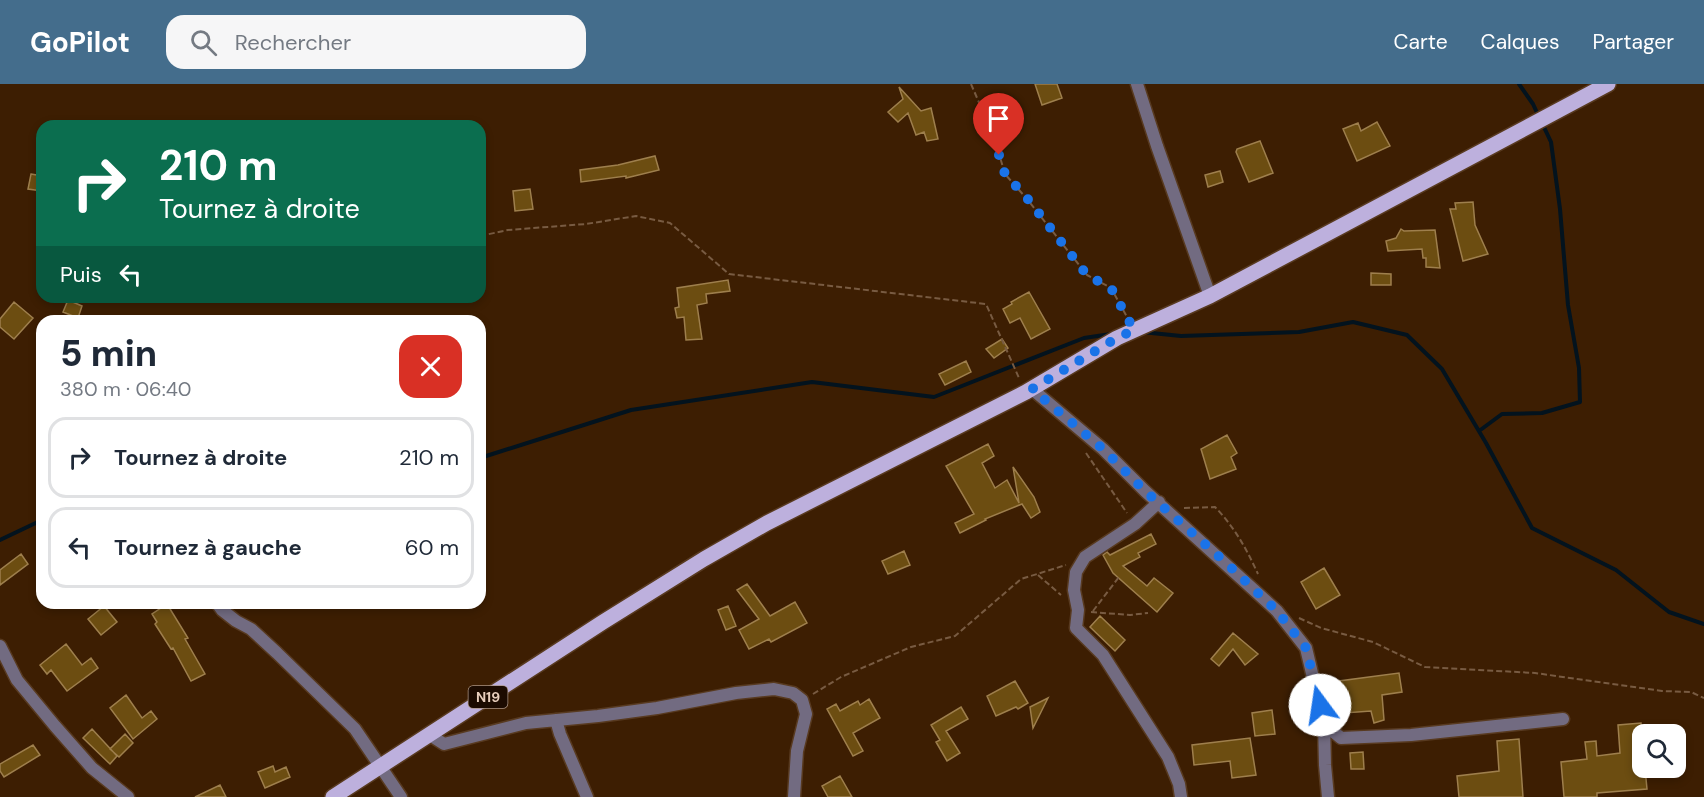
<!DOCTYPE html>
<html lang="fr">
<head>
<meta charset="utf-8">
<style>
	:root { --surface:#fff; --page:#f6f6f7; --text:#1f2937; --muted:#747a83; --line:#e0e1e3; --accent:#446d8c }
	body { margin:0; font-family:"DM Sans",sans-serif; background:var(--page); color:var(--text); height:100vh; display:flex; flex-direction:column; font-size:22px; white-space:nowrap }
	* { box-sizing:border-box; margin:0 }
	p { font-size:20px; color:var(--muted) }
	.icon { flex:none; width:33px; height:33px; fill:none; stroke:currentColor; stroke-width:2; stroke-linecap:round; stroke-linejoin:round }
	.map { position:relative; flex:1; overflow:hidden }
	.side { position:absolute; left:36px; top:231px; width:450px; height:294px; display:flex; flex-direction:column; background:var(--surface); border-radius:18px; box-shadow:0 3px 9px #0003 }
	.side>* { flex:none }
	.guide { position:absolute; left:36px; top:36px; width:450px; height:183px; border-radius:18px; box-shadow:0 3px 9px #0003; background:#0b6e4f; color:#fff; overflow:hidden }
	.fabs { position:absolute; left:1632px; top:640px; display:grid; gap:12px }
	.fabs a { display:grid; place-items:center; width:54px; height:54px; border-radius:12px; background:var(--surface); box-shadow:0 3px 9px #0003; font-size:30px }
	.pin { position:absolute; display:grid; place-items:center; width:51px; height:51px; color:#fff; margin:-62px -26px; border-radius:50% 50% 50% 0; rotate:-45deg; box-shadow:0 0 6px #0007 }
	.pin .icon { rotate:45deg }
	.me { position:absolute; width:66px; margin:-33px; rotate:346deg; stroke-linejoin:round; filter:drop-shadow(0 0 4px #0008) }
	.turn { display:flex; align-items:center; gap:21px; height:126px; padding:0 24px; font-size:27px }
	.turn .icon { width:78px; height:78px; stroke-width:2.5 }
	.turn b { display:block; font-size:42px; line-height:51px }
	.then { display:flex; align-items:center; height:57px; padding:0 24px; background:#0003; gap:12px; font-size:22px }
	.round { display:grid; place-items:center; flex:none; width:63px; height:63px; border-radius:18px; background:var(--page) }
	.overview { display:flex; align-items:center; justify-content:space-between; height:102px; padding:0 24px }
	h1 { font-size:36px; font-weight:800; line-height:45px }
	ul { padding:0; list-style:none }
	li { display:flex; align-items:center; gap:18px; height:81px; margin:0 12px 9px; padding:0 12px; border:3px solid var(--line); border-radius:18px }
	li div { flex:1 }
	li b { display:block; font-size:22px }
	li em { font-style:normal }
	header { display:flex; align-items:center; gap:36px; box-sizing:border-box; height:84px; padding:0 30px; background:var(--accent); color:#fff }
	header strong { font-size:28px }
	nav { display:flex; gap:33px; margin-inline-start:auto; font-size:21px }
	.search { width:420px; height:54px; background:var(--page); display:flex; align-items:center; gap:15px; box-sizing:border-box; padding:0 21px; border-radius:18px; color:var(--muted); font-size:22px }
	.map>svg:first-child { display:block }
	.lines { fill:none; stroke-linecap:round; stroke-linejoin:round }
	.stream { stroke:#03131e; stroke-width:4 }
	.building { fill:#6c4d11; stroke:#9e7f4d; stroke-width:1.5 }
	.street-casing { stroke:#583a20; stroke-width:15 }
	.primary-casing { stroke:#583a20; stroke-width:18 }
	.path { stroke:#785b42; stroke-width:2; stroke-dasharray:6 3; stroke-linecap:butt }
	.street { stroke:#726b81; stroke-width:12 }
	.primary { stroke:#bdb0dd; stroke-width:15 }
	.route { stroke:#1a73e8; stroke-width:10; stroke-dasharray:0 18 }
	.labels { text-anchor:middle; dominant-baseline:central; stroke-width:6; stroke-linejoin:round; paint-order:stroke }
	.shield { fill:#1c0b01; stroke:#ab9484; stroke-width:1.5 }
	.shield-label { font-size:14px; font-weight:bold; fill:#e8cebc }
</style>
</head>
<body>
<header>
<strong>GoPilot</strong>
<div class="search"><svg class="icon" aria-label="search" viewBox="0 0 24 24"><circle cx="10" cy="10" r="6"/><path d="M15 15l6 6"/></svg>Rechercher</div>
<nav><a>Carte</a><a>Calques</a><a>Partager</a></nav>
</header>
<div class="map">
<svg width="1704" height="713" viewBox="0 0 1704 713">
	<rect width="100%" height="100%" fill="#3d1e02"/>
	<g class="lines">
		<path class="stream" d="M 1519,0 L 1533,20 L 1539,33
			M 1142,248 L 1181,252 L 1299,248 L 1353,238 L 1407,251 L 1442,285 L 1486,359 L 1532,444 L 1616,486 L 1669,528 L 1704,540
			M 1479,347 L 1502,330 L 1542,329 L 1580,318 L 1579,284 L 1568,221 L 1560,125 L 1551,58 L 1542,39
			M 480,374 L 631,326 L 812,298 L 934,313 L 1084,254 L 1111,250
			M 0,456 L 42,436"/>
	</g>
	<path class="building" d="M 1035,0 L 1057,0 L 1062,14 L 1042,21 Z
		M 899,3 L 921,27 L 931,24 L 938,55 L 927,57 L 924,48 L 916,51 L 908,29 L 898,38 L 888,28 L 903,15 Z
		M 1377,38 L 1390,62 L 1357,77 L 1343,45 L 1358,39 L 1361,47 Z
		M 1260,57 L 1273,89 L 1249,98 L 1236,68 L 1237,65 Z
		M 655,72 L 659,86 L 626,94 L 626,92 L 581,98 L 580,86 L 618,81 Z
		M 1220,87 L 1223,98 L 1208,103 L 1205,91 Z
		M 31,90 L 42,92 L 42,107 L 28,105 Z
		M 530,105 L 533,125 L 515,127 L 513,107 Z
		M 1473,118 L 1475,141 L 1488,170 L 1463,177 L 1450,125 L 1456,125 L 1455,119 Z
		M 1401,145 L 1404,147 L 1435,146 L 1440,184 L 1426,183 L 1426,174 L 1423,174 L 1422,165 L 1388,167 L 1386,157 L 1396,154 Z
		M 1371,189 L 1391,190 L 1391,201 L 1371,201 Z
		M 728,196 L 730,207 L 706,210 L 707,219 L 697,221 L 702,255 L 686,256 L 684,233 L 677,234 L 675,224 L 679,223 L 677,204 Z
		M 1029,208 L 1050,245 L 1031,255 L 1020,234 L 1010,239 L 1003,225 L 1012,220 L 1011,218 Z
		M 68,216 L 82,222 L 78,234 L 63,228 Z
		M 14,218 L 33,234 L 14,255 L 0,243 L 0,235 Z
		M 1002,255 L 1008,264 L 994,274 L 986,265 Z
		M 966,277 L 971,288 L 945,301 L 939,290 Z
		M 1227,351 L 1237,369 L 1231,373 L 1236,385 L 1210,395 L 1201,365 Z
		M 988,360 L 994,372 L 982,379 L 995,404 L 1007,396 L 1019,419 L 1013,383 L 1034,413 L 1040,428 L 1031,434 L 1022,420 L 985,435 L 986,436 L 960,449 L 955,439 L 974,430 L 946,382 Z
		M 1151,450 L 1156,460 L 1138,469 L 1140,473 L 1123,482 L 1147,502 L 1154,494 L 1173,509 L 1157,528 L 1113,489 L 1103,471 L 1107,468 L 1110,471 Z
		M 904,467 L 910,481 L 888,490 L 882,477 Z
		M 21,470 L 28,480 L 0,501 L 0,486 Z
		M 1324,484 L 1340,511 L 1316,525 L 1301,498 Z
		M 747,500 L 770,532 L 795,518 L 807,539 L 771,558 L 769,555 L 749,565 L 739,546 L 759,535 L 737,506 Z
		M 167,520 L 188,554 L 185,555 L 205,590 L 191,597 L 173,564 L 171,565 L 155,540 L 157,538 L 152,530 Z
		M 104,522 L 117,538 L 101,551 L 88,535 Z
		M 728,522 L 736,542 L 726,546 L 718,526 Z
		M 1100,532 L 1125,556 L 1115,567 L 1090,543 Z
		M 1233,549 L 1258,570 L 1245,581 L 1233,565 L 1219,582 L 1211,575 Z
		M 66,560 L 82,581 L 91,574 L 98,584 L 67,607 L 51,586 L 47,590 L 40,581 Z
		M 1399,589 L 1402,608 L 1382,611 L 1384,636 L 1374,639 L 1371,627 L 1344,629 L 1339,597 Z
		M 1015,597 L 1028,619 L 1018,625 L 1016,623 L 996,632 L 987,612 Z
		M 126,611 L 142,634 L 151,627 L 157,635 L 133,655 L 110,624 Z
		M 1048,614 L 1033,644 L 1030,623 Z
		M 869,615 L 880,634 L 853,649 L 863,667 L 853,672 L 827,625 L 836,620 L 840,627 L 858,617 L 860,621 Z
		M 961,623 L 968,635 L 946,647 L 960,669 L 947,677 L 936,658 L 940,656 L 931,641 Z
		M 1272,626 L 1275,650 L 1255,652 L 1252,629 Z
		M 1641,639 L 1642,684 L 1645,684 L 1647,705 L 1597,709 L 1597,713 L 1564,713 L 1561,678 L 1587,675 L 1585,658 L 1596,657 L 1597,672 L 1620,669 L 1618,641 Z
		M 92,645 L 117,672 L 110,680 L 83,654 Z
		M 125,650 L 133,659 L 119,673 L 110,665 Z
		M 1250,654 L 1256,691 L 1232,694 L 1230,677 L 1194,681 L 1192,661 Z
		M 1519,655 L 1523,713 L 1459,713 L 1457,692 L 1499,687 L 1497,657 Z
		M 33,661 L 40,671 L 4,693 L 0,687 L 0,680 Z
		M 1363,668 L 1364,685 L 1351,685 L 1350,669 Z
		M 273,682 L 275,688 L 286,683 L 290,693 L 265,704 L 258,688 Z
		M 840,692 L 852,713 L 828,713 L 822,702 Z
		M 220,701 L 226,713 L 195,713 Z"/>
	<g class="lines">
		<g class="street-casing">
			<path id="street" d="M 1137,0 L 1157,62 L 1210,212
				M 1032,305 L 1103,365 L 1145,407 L 1277,527 L 1306,564 L 1324,640 L 1341,654 L 1411,651 L 1563,635
				M 1159,418 L 1135,440 L 1085,473 L 1076,488 L 1074,506 L 1078,526 L 1076,544 L 1103,571 L 1168,673 L 1179,700 L 1181,713
				M 217,519 L 222,526 L 236,537 L 251,545 L 277,569 L 355,645 L 401,713
				M 0,562 L 17,596 L 55,642 L 92,684 L 128,713
				M 556,636 L 560,650 L 587,713
				M 1324,640 L 1325,681 L 1328,713
				M 430,651 L 444,660 L 526,639 L 598,632 L 657,624 L 736,609 L 774,605 L 793,609 L 802,616 L 806,630 L 797,667 L 794,713"/>
		</g>
		<g class="primary-casing">
			<path id="primary" d="M 333,713 L 603,538 L 704,475 L 767,439 L 1026,308 L 1117,254 L 1210,212 L 1608,0"/>
		</g>
		<path class="path" d="M 971,0 L 994,53 L 1005,90 L 1027,115 L 1087,191 L 1111,204 L 1127,233
			M 480,152 L 508,146 L 586,140 L 636,132 L 670,139 L 729,190 L 986,220 L 1019,294
			M 1086,369 L 1127,429
			M 1184,424 L 1215,423 C 1235,444 1246,464 1258,490
			M 1038,491 L 1061,511
			M 1093,527 L 1119,493
			M 1091,528 L 1130,531 L 1148,529
			M 1299,534 L 1321,544 L 1373,558 L 1425,583 L 1535,589 L 1662,607 L 1691,608 L 1704,614
			M 813,610 L 841,593 L 911,563 L 955,552 L 1021,495 L 1066,481"/>
		<use href="#street" class="street"/>
		<use href="#primary" class="primary"/>
	</g>
	<g class="lines">
		<path class="route" d="M 999,71 L 1005,90 L 1027,114 L 1087,191 L 1111,204 L 1134,246 L 1117,254 L 1032,305 L 1103,365 L 1145,407 L 1224,477 L 1277,527 L 1306,564 L 1320,621"/>
	</g>
	<g class="labels">
		<rect class="shield" x="468.5" y="602" width="39" height="22" rx="4.5"/>
		<g class="shield-label">
			<text x="488" y="613">N19</text>
		</g>
	</g>
</svg>
<div class="fabs">
<a><svg class="icon" aria-label="search" viewBox="0 0 24 24"><circle cx="10" cy="10" r="6"/><path d="M15 15l6 6"/></svg></a>
</div>
<div class="pin" style="left:999px;top:71px;background:#d93025"><svg class="icon" aria-label="arrive" viewBox="0 0 24 24"><path d="M6 21V4h12l-3 4 3 4H6"/></svg></div>
<svg class="me" style="left:1320px;top:621px" viewBox="-20 -20 40 40"><circle r="19" fill="#fff"/><path d="M0-13L10 11 0 6-10 11z" fill="#1a73e8"/></svg>
<div class="guide">
<div class="turn"><svg class="icon" aria-label="right" viewBox="0 0 24 24"><path d="M7 20v-9h11M14 6l5 5-5 5"/></svg><div><b>210 m</b>Tournez à droite</div></div>
<div class="then">Puis<svg class="icon" aria-label="left" viewBox="0 0 24 24"><path d="M17 20v-9H6M10 6l-5 5 5 5"/></svg></div>
</div>
<section class="side">
<div class="overview"><div><h1>5 min</h1><p>380 m · 06:40</p></div><a class="round" style="background:#d93025;color:#fff"><svg class="icon" aria-label="close" viewBox="0 0 24 24"><path d="M6 6l12 12M18 6L6 18"/></svg></a></div>
<ul>
<li><svg class="icon" aria-label="right" viewBox="0 0 24 24"><path d="M7 20v-9h11M14 6l5 5-5 5"/></svg><div><b>Tournez à droite</b></div><em>210 m</em></li>
<li><svg class="icon" aria-label="left" viewBox="0 0 24 24"><path d="M17 20v-9H6M10 6l-5 5 5 5"/></svg><div><b>Tournez à gauche</b></div><em>60 m</em></li>
</ul>
</section>
</div>
</body>
</html>
